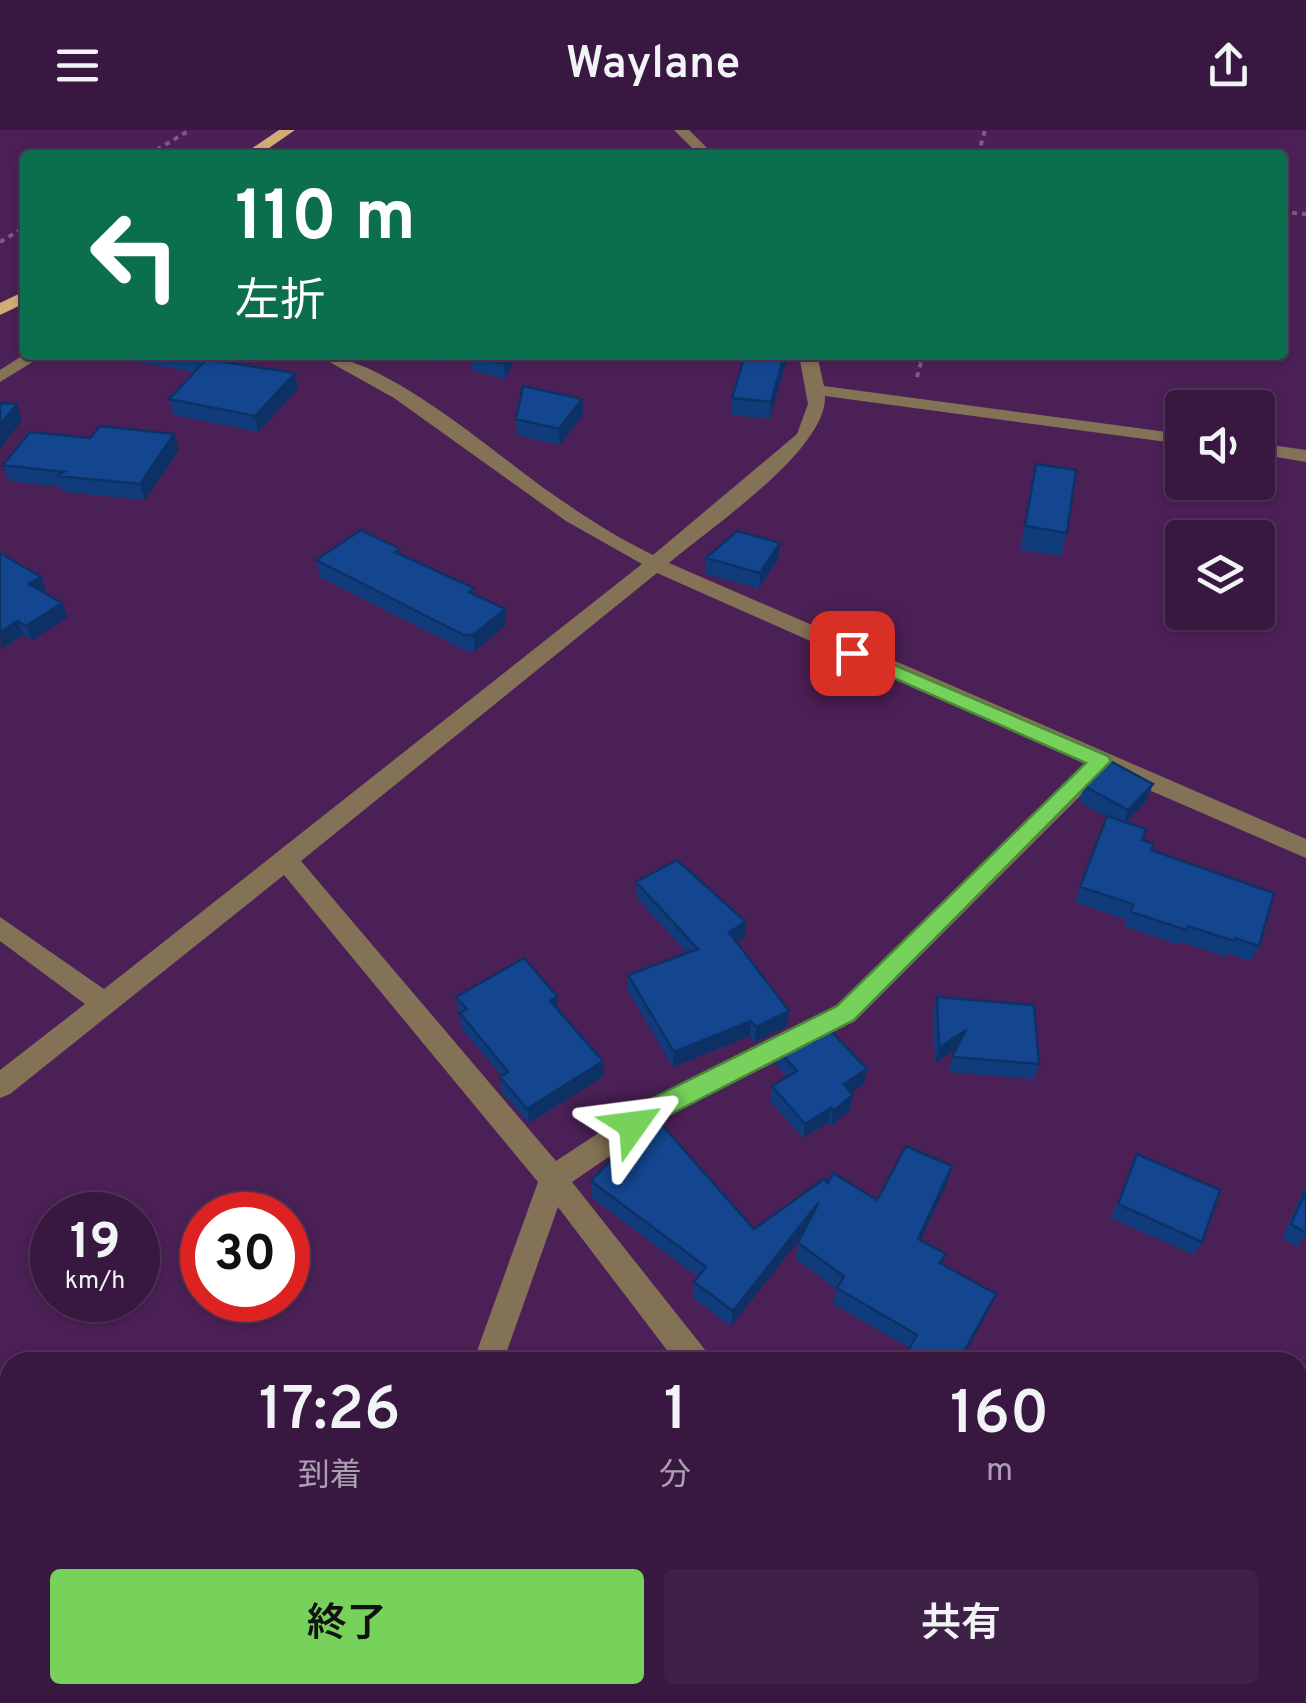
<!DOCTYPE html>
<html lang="ja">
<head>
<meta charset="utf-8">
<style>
	:root { --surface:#381840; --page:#3f2147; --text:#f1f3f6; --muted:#aba0b1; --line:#523759; --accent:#76d25a }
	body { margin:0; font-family:Overpass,"Noto Sans JP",sans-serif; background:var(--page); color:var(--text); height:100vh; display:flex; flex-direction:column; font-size:38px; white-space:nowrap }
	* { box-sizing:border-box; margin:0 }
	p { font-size:32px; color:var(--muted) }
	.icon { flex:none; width:55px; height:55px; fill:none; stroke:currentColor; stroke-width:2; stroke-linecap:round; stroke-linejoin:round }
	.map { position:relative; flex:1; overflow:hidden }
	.details { position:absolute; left:0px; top:1222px; width:1308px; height:352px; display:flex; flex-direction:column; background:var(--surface); border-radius:30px 30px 0 0; box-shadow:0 2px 8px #0004,0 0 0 2px var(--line) }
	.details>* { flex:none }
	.hud { position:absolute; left:20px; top:20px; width:1268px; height:210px; border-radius:10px; box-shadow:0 2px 8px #0004,0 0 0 2px var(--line); background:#0b6e4f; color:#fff; overflow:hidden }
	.tools { position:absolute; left:1165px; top:260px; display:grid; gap:20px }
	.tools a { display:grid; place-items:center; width:110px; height:110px; border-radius:10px; background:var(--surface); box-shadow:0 2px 8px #0004,0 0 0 2px var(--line); font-size:50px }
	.speed { position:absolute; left:30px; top:1062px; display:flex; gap:20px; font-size:50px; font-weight:700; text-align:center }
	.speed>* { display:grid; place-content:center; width:130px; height:130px; border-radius:50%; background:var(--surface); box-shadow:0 2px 8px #0004,0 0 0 2px var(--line); line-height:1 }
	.speed small { font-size:25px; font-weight:400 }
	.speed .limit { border:15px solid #d22; background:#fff; color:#111 }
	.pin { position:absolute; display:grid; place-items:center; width:85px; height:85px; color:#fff; margin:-42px; border-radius:20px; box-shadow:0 5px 15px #0006 }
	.me { position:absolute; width:110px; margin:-55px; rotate:59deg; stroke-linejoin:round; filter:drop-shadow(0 0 8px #0008) }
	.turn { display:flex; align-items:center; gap:35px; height:210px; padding:0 50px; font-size:45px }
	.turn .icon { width:130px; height:130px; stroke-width:2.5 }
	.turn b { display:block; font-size:70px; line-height:85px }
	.eta { display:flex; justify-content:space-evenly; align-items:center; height:170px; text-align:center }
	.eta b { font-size:60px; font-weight:600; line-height:70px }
	.cta { display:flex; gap:20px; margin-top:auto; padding:20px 50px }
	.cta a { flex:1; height:115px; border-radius:10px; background:var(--accent); color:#111; font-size:40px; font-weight:600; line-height:115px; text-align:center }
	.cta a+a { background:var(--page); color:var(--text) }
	header { display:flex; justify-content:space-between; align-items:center; height:130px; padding:0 50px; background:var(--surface); font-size:45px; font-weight:600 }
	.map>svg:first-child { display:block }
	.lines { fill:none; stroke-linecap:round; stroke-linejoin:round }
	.path { stroke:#7f5a88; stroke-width:4; stroke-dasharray:5 5; stroke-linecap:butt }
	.minor { fill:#847256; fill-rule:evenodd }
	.major { fill:#d1ad73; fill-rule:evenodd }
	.wall { fill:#113c7c }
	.shaded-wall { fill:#0e3165 }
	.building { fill:#144690; stroke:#0e3165; stroke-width:2.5 }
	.route { fill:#76d25a; stroke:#4d883a; stroke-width:2.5 }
</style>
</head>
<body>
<header><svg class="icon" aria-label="menu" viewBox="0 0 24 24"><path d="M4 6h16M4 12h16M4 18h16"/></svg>Waylane<svg class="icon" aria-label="share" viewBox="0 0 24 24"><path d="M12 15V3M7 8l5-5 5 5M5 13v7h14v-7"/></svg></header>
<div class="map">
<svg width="1306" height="1573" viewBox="0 0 1306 1573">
	<rect width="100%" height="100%" fill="#4b2056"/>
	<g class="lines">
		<path class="path" d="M 731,22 L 785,25
			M 148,25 L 190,0
			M 978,25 L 985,0
			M 1282,82 L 1306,84
			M 0,112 L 25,97
			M 917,247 L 923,225"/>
		<path class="minor" d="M 674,0 L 689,0 L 714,25 L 699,25 Z
			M 25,224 L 44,225 L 0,252 L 0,240 Z
			M 317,225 C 383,225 493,322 548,361 C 582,385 616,407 653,425 L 797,304 L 808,274 L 799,225 L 817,225 L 824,256 L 1182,304 L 1182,314 L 825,266 C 827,320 710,398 669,433 L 1306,709 L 1306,728 L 1105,641 L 855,891 L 670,985 L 572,1052 L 706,1221 L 710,1232 L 676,1232 L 558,1077 L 503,1232 L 473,1232 L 538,1052 L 284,745 L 10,964 L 0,968 L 0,940 L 85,874 L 0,811 L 0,787 L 104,859 L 642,434 L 566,391 L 394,268 ZM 657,443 L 1085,633 L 837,875 L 650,969 L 556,1031 L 301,731 Z
			M 1258,313 L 1306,320 L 1306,332 L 1258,324 Z
			M 352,1565 L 388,1565 L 385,1573 L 349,1573 Z
			M 882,1565 L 924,1565 L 927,1573 L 885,1573 Z"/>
		<path class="major" d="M 279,0 L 295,0 L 259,25 L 242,25 Z
			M 25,161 L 25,173 L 0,185 L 0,173 Z"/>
	</g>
	<path class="wall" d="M 123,225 L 241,225 L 233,234 L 295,243 L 298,259 L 258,302 L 174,285 L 169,269 L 194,242 L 125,230 Z
		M 416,225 L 456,225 L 445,233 Z
		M 471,225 L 517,225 L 505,249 L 472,240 Z
		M 745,225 L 788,225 L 770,289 L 731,285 L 732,268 Z
		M 582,269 L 583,285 L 560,315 L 517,305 L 516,289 Z
		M 179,320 L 145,370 L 63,362 L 61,357 L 9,351 L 3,335 Z
		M 1036,334 L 1067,403 L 1061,426 L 1020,420 Z
		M 780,413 L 778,429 L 759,459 L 705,444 L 706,428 Z
		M 0,423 L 41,447 L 46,461 L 44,462 L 62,473 L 68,487 L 32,510 L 24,505 L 1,519 Z
		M 400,425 L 474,458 L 474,465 L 505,479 L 506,495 L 475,521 L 466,521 L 320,447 L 316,430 Z
		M 1153,654 L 1147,670 L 1126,693 L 1151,720 L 1259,816 L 1251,831 L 1228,824 L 1227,827 L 1181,812 L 1179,815 L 1125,797 L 1127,790 L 1075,772 L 1107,687 L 1079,672 L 1084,656 Z
		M 636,752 L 746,792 L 745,807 L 737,812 L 789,881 L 787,896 L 755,912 L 750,906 L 673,937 L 628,861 L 628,845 L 687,823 L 637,768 Z
		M 456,867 L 559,880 L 604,946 L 529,993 L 502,962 L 500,947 L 502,946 L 462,899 Z
		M 937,867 L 1039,934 L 1034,949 L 948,942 L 952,927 L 957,918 L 935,933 L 933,883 Z
		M 778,920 L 864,954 L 851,962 L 850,980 L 831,996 L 828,993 L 803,1008 L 770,971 L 772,956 L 787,947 L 776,935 Z
		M 1137,1024 L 1202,1112 L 1194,1125 L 1111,1088 Z
		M 591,1051 L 754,1099 L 828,1053 L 877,1070 L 947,1053 L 920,1110 L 942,1134 L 989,1179 L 961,1232 L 903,1232 L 910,1218 L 833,1174 L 836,1159 L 796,1129 L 798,1113 L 802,1106 L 731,1196 L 693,1168 L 694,1152 L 698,1147 L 592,1068 Z
		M 1306,1054 L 1306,1107 L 1305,1106 L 1297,1117 L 1282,1108 Z
		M 1306,1309 L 1306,1331 L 1298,1325 L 1298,1322 Z
		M 1044,1565 L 1095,1565 L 1091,1573 L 1057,1573 Z
		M 1202,1565 L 1255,1565 L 1270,1573 L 1200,1573 Z"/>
	<path class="shaded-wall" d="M 223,225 L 241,225 L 222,247 L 218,231 Z
		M 444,225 L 456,225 L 445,233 Z
		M 508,225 L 517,225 L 505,249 L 504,234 Z
		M 784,225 L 788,225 L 770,289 L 771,272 Z
		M 295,243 L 298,259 L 258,302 L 255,286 Z
		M 582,269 L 583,285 L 560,315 L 559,299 Z
		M 17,274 L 22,290 L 0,319 L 0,295 Z
		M 174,304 L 179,320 L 145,370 L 140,354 Z
		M 780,413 L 778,429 L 759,459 L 760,443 Z
		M 41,447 L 46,461 L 35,468 L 29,454 Z
		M 62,473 L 68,487 L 32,510 L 26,496 Z
		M 505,479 L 506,495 L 475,521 L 473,505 Z
		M 18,491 L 24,505 L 1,519 L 0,502 Z
		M 1153,654 L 1147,670 L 1123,696 L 1128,680 Z
		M 746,792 L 745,807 L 728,817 L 729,802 Z
		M 557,866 L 559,882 L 550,871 Z
		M 789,881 L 787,896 L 755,912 L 756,897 Z
		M 751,891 L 750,906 L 673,937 L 674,922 Z
		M 966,900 L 962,915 L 935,933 L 939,918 Z
		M 603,931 L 604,946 L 529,993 L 527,979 Z
		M 867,939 L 864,954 L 842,968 L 844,954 Z
		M 853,965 L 850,980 L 831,996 L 833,981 Z
		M 831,978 L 828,993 L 803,1008 L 805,994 Z
		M 952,1036 L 947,1053 L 914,1125 L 918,1109 Z
		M 819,1072 L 816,1089 L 731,1196 L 733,1181 Z
		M 996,1164 L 989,1179 L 961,1232 L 958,1232 Z"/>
	<path class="building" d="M 182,225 L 223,225 L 218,231 L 295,243 L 255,286 L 169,269 L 206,230 L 216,231 Z
		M 472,225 L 508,225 L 504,234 Z
		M 745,225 L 784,225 L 771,272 L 732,268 Z
		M 523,256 L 582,269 L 559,299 L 516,289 Z
		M 0,273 L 17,274 L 0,295 Z
		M 100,296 L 174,304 L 140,354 L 57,346 L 64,342 L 3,335 L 30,302 L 90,308 Z
		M 1036,334 L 1076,340 L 1067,403 L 1025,396 Z
		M 361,400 L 400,419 L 395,422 L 474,458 L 469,462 L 505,479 L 473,505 L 464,505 L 316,430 Z
		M 737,401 L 780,413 L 760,443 L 706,428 Z
		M 0,423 L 41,447 L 29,454 L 62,473 L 26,496 L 18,491 L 0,502 Z
		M 1110,631 L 1153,654 L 1128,680 L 1084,656 Z
		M 1107,686 L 1146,699 L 1142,710 L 1154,714 L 1151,720 L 1274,763 L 1259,816 L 1235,808 L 1234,811 L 1188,796 L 1186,800 L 1131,782 L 1133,774 L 1080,757 Z
		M 677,730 L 746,792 L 729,802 L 789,881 L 756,897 L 751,891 L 674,922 L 628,845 L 698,819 L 636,752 Z
		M 524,828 L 557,866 L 550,871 L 603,931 L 527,979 L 500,947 L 508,942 L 460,883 L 467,879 L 456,867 Z
		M 937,867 L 1034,875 L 1039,934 L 952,927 L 966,900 L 939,918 Z
		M 831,901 L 867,939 L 844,954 L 853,965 L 833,981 L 831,978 L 805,994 L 772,956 L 797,941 L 778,920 L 807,905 L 813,912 Z
		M 654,986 L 754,1099 L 824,1049 L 828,1053 L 833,1043 L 877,1070 L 906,1016 L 952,1036 L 918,1109 L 946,1124 L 940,1133 L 996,1164 L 958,1232 L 915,1232 L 905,1226 L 917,1205 L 837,1158 L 844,1146 L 798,1113 L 819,1072 L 733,1181 L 694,1152 L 706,1137 L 591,1051 Z
		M 1137,1024 L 1220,1060 L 1202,1112 L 1118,1074 Z
		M 1306,1061 L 1306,1103 L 1291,1094 Z
		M 1298,1399 L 1304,1402 L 1298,1428 Z
		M 1065,1565 L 1095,1565 L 1091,1573 L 1077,1573 Z
		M 1210,1565 L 1255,1565 L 1270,1573 L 1208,1573 Z"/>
	<path class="route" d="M 852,517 L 1108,626 L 1111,631 L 854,890 L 669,985 C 655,994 641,1009 624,1003 L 620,995 L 624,987 L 651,969 L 837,876 L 1086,633 L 846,527 L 843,523 Z"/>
</svg>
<div class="tools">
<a><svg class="icon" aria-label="sound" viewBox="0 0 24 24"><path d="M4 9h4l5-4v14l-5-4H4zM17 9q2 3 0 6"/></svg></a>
<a><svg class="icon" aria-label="layers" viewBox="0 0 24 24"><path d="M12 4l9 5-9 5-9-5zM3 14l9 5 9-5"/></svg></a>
</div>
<div class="speed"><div>19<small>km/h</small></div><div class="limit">30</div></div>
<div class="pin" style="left:852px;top:523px;background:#d93025"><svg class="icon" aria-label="arrive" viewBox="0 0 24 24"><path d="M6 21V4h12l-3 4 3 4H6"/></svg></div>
<svg class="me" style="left:633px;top:995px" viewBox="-20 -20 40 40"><path d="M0-17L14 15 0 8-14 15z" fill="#76d25a" stroke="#fff" stroke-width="4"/></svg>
<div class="hud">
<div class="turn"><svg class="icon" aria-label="left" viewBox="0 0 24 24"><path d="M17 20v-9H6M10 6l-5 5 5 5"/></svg><div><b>110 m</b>左折</div></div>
</div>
<section class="details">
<div class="eta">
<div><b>17:26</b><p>到着</p></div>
<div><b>1</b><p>分</p></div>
<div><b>160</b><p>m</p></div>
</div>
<div class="cta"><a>終了</a><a>共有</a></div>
</section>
</div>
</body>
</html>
